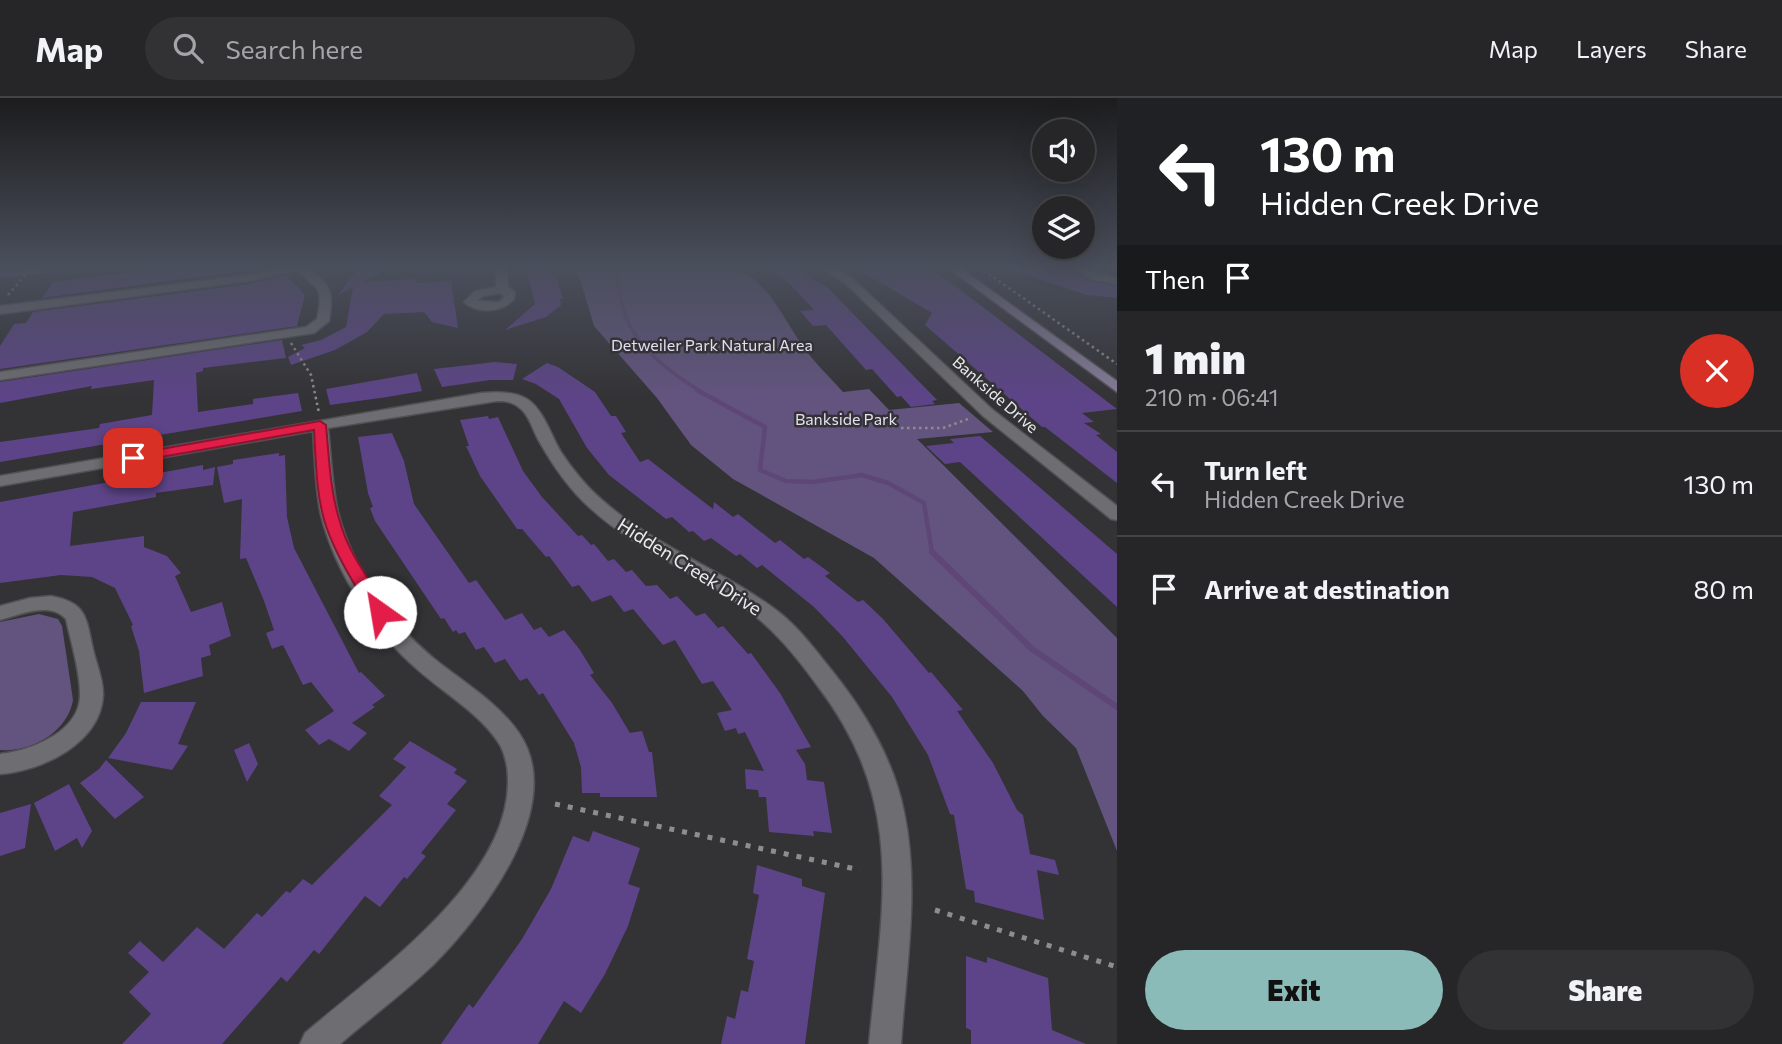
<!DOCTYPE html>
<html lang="en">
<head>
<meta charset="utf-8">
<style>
	:root { --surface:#262628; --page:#323234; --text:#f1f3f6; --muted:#a4a5a8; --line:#424345; --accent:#8bbbb9 }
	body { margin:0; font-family:Commissioner,sans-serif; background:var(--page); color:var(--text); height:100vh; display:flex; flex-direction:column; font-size:26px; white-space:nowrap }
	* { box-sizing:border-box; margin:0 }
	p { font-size:23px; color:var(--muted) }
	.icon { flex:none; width:38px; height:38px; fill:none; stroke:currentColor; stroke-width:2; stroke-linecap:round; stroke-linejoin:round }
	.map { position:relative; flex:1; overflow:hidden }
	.details { display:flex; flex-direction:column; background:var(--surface); width:665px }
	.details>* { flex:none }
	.top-card { background:#202124; color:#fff; overflow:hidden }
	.fabs { position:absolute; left:1032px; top:21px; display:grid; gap:14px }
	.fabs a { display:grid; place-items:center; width:63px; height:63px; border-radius:50%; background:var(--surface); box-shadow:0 7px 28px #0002,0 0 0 2px var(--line); font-size:35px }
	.pin { position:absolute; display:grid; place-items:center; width:60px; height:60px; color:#fff; margin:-30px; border-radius:14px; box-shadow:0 4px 10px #0006 }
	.me { position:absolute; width:77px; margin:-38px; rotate:328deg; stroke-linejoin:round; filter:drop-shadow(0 0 5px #0008) }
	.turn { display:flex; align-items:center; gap:24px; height:147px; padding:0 28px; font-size:32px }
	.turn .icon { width:91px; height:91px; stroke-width:2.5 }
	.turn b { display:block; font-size:49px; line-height:60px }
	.then { display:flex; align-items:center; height:66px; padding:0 28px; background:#0003; gap:14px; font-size:26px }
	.round { display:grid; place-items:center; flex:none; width:74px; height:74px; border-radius:37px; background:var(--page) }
	.overview { display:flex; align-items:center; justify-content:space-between; height:119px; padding:0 28px }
	h1 { font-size:42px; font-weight:800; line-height:52px }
	.action { display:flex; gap:14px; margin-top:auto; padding:14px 28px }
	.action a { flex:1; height:80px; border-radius:42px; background:var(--accent); color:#111; font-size:28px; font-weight:800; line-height:80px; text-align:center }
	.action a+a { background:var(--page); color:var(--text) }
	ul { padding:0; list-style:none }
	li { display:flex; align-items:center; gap:21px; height:105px; padding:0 28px; border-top:2px solid var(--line) }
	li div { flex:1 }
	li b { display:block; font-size:26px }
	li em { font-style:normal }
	header { display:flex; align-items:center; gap:42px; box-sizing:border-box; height:98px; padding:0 35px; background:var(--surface); border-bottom:2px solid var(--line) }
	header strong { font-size:33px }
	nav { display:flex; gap:38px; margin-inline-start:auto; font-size:24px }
	.search { width:490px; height:63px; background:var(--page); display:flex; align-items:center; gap:18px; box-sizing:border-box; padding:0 24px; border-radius:38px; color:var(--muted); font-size:26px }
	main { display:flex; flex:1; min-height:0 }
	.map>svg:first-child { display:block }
	.green { fill:#63547f }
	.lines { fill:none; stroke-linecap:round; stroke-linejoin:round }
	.stream-far2 { stroke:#5e4776; stroke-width:3.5 }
	.stream-far1 { stroke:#5e4776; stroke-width:4.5 }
	.stream { stroke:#5e4776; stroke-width:6 }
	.building { fill:#5d4488 }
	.minor-casing { stroke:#515053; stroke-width:3 }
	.tertiary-casing { stroke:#515053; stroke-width:3 }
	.secondary-casing { stroke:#515053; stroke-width:3 }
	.path-far1 { stroke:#8d8d8f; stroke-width:2.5; stroke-dasharray:2.5 3.5; stroke-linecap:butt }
	.path { stroke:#8d8d8f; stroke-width:5; stroke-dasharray:5 8; stroke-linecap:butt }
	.minor { fill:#6e6d71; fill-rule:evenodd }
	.tertiary { fill:#6e6d71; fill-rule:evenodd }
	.secondary { fill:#857c97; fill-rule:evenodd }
	.route { fill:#e11d48; stroke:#92132f; stroke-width:2 }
	.labels { text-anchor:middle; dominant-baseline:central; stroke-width:5; stroke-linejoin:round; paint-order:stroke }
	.far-park-label { font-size:16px; fill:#e4def3; stroke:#333235 }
	.far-street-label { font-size:16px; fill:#ebebed; stroke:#333235 }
	.street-label { font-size:19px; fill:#ebebed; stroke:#333235 }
</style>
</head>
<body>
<header>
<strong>Map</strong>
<div class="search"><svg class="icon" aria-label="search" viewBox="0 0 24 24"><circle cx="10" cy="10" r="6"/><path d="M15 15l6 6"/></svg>Search here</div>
<nav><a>Map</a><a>Layers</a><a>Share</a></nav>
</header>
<main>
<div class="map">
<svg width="1117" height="946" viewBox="0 0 1117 946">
	<rect width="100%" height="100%" fill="#333235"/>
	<path class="green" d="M 0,169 L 102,169 L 0,180 Z
		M 573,169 L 731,169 C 770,182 780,217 803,248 C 814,265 830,279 843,294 L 869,291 L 889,312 L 959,305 L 993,334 L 917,341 L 1117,540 L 1117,753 L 1076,650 L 1043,618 L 1023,593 L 874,460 L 733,381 L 691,347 L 657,300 L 594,228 L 581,184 Z
		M 39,516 L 58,521 L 62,528 L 73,602 C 68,634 30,655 0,652 L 0,524 Z"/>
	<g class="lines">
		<path class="stream-far2" d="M 615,169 C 619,187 620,205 627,222 C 641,253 672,276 700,293"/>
		<path class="stream-far1" d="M 697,292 L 765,329 L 760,372 L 786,383 L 813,384 L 862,377 L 888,385 L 924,405 L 932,455"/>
		<path class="stream" d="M 932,454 L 1032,551 L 1117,609"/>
	</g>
	<path class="building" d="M 170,169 L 273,169 L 42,200 L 53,184 Z
		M 359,169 L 392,169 L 363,184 L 416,181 L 416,185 L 451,183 L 458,230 L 432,224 L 424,214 L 384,216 L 367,234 L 335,252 L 291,267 L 288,259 L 305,250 L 301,247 L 321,242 L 346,229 L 353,189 L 338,197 Z
		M 549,169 L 552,178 L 556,178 L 563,201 L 560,201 L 561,207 L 546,219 L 505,232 L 535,206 L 527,173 L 532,173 L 532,170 Z
		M 765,169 L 794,169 L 828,190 L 937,302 L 932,303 L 935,306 L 911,309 L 901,298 L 897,299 L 872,271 L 866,272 L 826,227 L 813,228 L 800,213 L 814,212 L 790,186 Z
		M 854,169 L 923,169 L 946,181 L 1117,311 L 1082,315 L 1094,324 L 1084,325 L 1101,336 L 1096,337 L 1117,354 L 1117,385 L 1045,329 L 1042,329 L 925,227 L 932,215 Z
		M 1013,169 L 1069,169 L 1089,183 L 1117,188 L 1117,200 L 1087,197 L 1012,172 Z
		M 286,177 L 305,197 L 297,228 L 0,271 L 0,248 L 14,226 L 26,225 L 33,214 L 249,186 Z
		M 282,242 L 286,260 L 203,270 L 203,273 L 196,275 L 198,314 L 253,306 L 253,301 L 298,295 L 302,313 L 0,364 L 0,344 L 99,330 L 100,326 L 152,317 L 154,282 L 91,291 L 92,288 L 0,305 L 0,284 Z
		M 495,264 L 517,266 L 513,282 L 490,282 L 442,289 L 434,271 Z
		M 547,265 L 558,269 L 595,294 L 611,318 L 616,318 L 626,334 L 621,335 L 640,364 L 648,361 L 713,411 L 714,404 L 733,419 L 738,416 L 775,445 L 780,442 L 804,461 L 808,459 L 830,475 L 825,478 L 858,504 L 863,502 L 883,521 L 929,575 L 931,574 L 963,612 L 957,613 L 993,665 L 1017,712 L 1023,717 L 1030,756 L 1055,762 L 1059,777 L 1037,772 L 1044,822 L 975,804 L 974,793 L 966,791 L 954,717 L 950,716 L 928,657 L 892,599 L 843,539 L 814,509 L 762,467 L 757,470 L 740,456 L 736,458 L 711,440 L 704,443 L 693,433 L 689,434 L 672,419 L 666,421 L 609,377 L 587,350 L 559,301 L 536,286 L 522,281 Z
		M 417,275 L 422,293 L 387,299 L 330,307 L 326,291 Z
		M 488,318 L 489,321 L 498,319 L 523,373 L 542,399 L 578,438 L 582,437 L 591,447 L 594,446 L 608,463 L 614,461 L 626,474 L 632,472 L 646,488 L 657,487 L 670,501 L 677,498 L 696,518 L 705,515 L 718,530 L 723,528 L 748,556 L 751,555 L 780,595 L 811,649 L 796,652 L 805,666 L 807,682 L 824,684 L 832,735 L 813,733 L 814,738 L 769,734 L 766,699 L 759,699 L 758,692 L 746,691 L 745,671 L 764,673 L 745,634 L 738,636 L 736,630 L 725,633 L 717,615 L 732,612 L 713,583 L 702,586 L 675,542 L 663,547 L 633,511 L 624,514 L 611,497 L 592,504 L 579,487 L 572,489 L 549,458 L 546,459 L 522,431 L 517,431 L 480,378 L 466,348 L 469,348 L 460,322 Z
		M 392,335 L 404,363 L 414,406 L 469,485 L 476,482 L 505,522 L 522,515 L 534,532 L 541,529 L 549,539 L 564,532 L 580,552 L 594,575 L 590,577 L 612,605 L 630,635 L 642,633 L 649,654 L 652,654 L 657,699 L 600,699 L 600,695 L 582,695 L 581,669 L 574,645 L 543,595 L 539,597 L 527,580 L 520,583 L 505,561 L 495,565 L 484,549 L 476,552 L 465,534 L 459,536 L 456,532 L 453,534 L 444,520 L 441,521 L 375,423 L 370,410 L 373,409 L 368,395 L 358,339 Z
		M 980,338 L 1117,456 L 1117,509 L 960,364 L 945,366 L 926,348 L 954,345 L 950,341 Z
		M 279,355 L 279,358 L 285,357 L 287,419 L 294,450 L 359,575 L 361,574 L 385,598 L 372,607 L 375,609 L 352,625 L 367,635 L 349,653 L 329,641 L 319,647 L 305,632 L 334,613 L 311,584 L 303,587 L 283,547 L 272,551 L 266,535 L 274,532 L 264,503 L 246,460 L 240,461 L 242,401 L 224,405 L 217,369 L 233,366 L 233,362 Z
		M 203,367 L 203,372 L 215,369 L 213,387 L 156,395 L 156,399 L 73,414 L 70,448 L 144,438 L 144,449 L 167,458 L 181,475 L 175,478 L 191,514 L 222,504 L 231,538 L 209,547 L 211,557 L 201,560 L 203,578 L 144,595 L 139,553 L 131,528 L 133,527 L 115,490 L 92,479 L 61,477 L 0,485 L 0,404 Z
		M 141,604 L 196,604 L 178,646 L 188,648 L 172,672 L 108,660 L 126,635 Z
		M 410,643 L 457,671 L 454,675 L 467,683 L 447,706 L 456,712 L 421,755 L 426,758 L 407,781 L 404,779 L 380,809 L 365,798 L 319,856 L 314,852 L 287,884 L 281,879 L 222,946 L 122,946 L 151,916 L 129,894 L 149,874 L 128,855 L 140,843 L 163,864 L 197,829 L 224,851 L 257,815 L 262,819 L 286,793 L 290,795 L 303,781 L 312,787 L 392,707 L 379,698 L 406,669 L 393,661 Z
		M 249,645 L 258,666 L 247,684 L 234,652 Z
		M 106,662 L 144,699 L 115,721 L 80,685 L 99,671 Z
		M 69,686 L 92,733 L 82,750 L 77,740 L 55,753 L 34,705 Z
		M 31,706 L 25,750 L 0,758 L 0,715 Z
		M 593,733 L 640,750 L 628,786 L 640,790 L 628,828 L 605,876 L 581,915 L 564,903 L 538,946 L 441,946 L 469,906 L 473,910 L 522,841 L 551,791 L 573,738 L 589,744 Z
		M 757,767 L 802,781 L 802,788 L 825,795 L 805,946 L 721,946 L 727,918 L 735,921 L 741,892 L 748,894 L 754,863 L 747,861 L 759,797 L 753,795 Z
		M 966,858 L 987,865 L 987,859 L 1048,880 L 1052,932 L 1086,946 L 971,946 L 971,932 L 966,930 Z"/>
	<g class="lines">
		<g class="minor-casing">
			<path id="minor" d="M 297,169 L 308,169 C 331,189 334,192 329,223 L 314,235 L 0,282 L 0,274 L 306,229 L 317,221 C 325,182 314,195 297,169 Z
				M 497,169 L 507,169 L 508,189 L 515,194 L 514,201 C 502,215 478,216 464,204 L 475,193 L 496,189 ZM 501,195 L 504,199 L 499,204 L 477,203 L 483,198 Z
				M 821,169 L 834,169 L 853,181 L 993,312 L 1117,408 L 1117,422 L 1111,421 L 983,318 L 845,185 Z
				M 1072,169 C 1088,169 1101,177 1117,180 L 1117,186 L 1090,181 Z
				M 481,295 C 496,294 514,293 527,301 C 544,312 551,338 561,354 C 573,372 586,388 602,402 C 654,448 721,471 776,512 C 798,528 816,553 833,574 C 865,614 894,663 904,714 C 920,789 906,870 901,946 L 869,946 C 882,808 908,706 817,587 C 796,558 774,531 745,510 C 695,474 636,452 590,410 C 569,391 553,368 539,343 C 533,333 530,319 521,311 C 514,304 506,303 497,303 L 328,330 C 331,358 332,387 338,414 C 352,469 389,523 432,559 C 461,583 497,603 519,635 C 568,707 483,817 433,867 C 404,895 371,919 340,946 L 300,946 L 305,935 C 374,876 509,783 508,683 C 508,671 506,658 500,647 C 481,616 445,596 418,572 C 374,534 335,474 321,417 C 315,390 315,361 313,333 L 0,388 L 0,378 Z
				M 51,498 C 87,505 86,519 93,551 C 96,565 104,583 103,598 C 100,646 41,673 0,676 L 0,656 C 30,653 81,634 80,596 C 80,572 71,545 66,521 C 50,503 19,517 0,522 L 0,508 L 30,500 Z"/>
		</g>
		<g class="tertiary-casing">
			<path id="tertiary" d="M 287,169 L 310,169 L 249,183 L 0,216 L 0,208 L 249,177 Z"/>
		</g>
		<g class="secondary-casing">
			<path id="secondary" d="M 947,169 L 959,169 L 1117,283 L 1117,294 Z"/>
		</g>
		<path class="path-far1" d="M 979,169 L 1117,266
			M 8,197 L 28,174 L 40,169
			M 291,245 L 311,277 L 319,315
			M 901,330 L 943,330 L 971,320"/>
		<path class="path" d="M 555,706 L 860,772
			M 935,812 L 1117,869"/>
		<use href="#minor" class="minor"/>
		<use href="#tertiary" class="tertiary"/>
		<use href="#secondary" class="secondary"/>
	</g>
	<linearGradient id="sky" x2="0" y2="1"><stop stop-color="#1c1c1d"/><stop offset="0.56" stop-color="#4a4f5c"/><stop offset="1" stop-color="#4a4f5c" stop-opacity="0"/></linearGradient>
	<rect width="1117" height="302" fill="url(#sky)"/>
	<path class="route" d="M 320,323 L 326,327 C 329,359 330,393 340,424 C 349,457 372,485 389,514 L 386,519 L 374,519 C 357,490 337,460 326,428 C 316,398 316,364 314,332 L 133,364 L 127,360 L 133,356 Z"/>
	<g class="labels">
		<g class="far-park-label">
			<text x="712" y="246">Detweiler Park Natural Area</text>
			<text x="846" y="320">Bankside Park</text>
		</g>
		<g class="far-street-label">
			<text transform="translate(996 296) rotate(41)">Bankside Drive</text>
		</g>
		<g class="street-label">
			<text transform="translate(690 468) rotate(32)">Hidden Creek Drive</text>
		</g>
	</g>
</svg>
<div class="fabs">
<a><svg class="icon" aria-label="sound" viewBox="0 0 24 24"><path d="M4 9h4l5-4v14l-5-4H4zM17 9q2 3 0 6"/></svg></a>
<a><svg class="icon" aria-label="layers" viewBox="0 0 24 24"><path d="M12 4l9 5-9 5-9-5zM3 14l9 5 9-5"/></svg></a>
</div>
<div class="pin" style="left:133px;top:360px;background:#d93025"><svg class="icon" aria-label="arrive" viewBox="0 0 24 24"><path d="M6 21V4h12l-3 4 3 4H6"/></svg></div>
<svg class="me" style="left:380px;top:514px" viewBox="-20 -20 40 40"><circle r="19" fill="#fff"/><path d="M0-13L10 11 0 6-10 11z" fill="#e11d48"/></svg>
</div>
<section class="details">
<div class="top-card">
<div class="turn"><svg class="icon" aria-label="left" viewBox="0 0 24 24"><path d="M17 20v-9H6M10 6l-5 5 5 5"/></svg><div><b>130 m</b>Hidden Creek Drive</div></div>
<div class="then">Then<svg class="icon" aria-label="arrive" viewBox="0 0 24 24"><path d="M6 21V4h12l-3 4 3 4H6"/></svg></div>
</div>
<div class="overview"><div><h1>1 min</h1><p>210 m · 06:41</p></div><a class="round" style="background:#d93025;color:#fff"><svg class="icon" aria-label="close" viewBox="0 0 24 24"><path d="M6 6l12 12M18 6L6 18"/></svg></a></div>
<ul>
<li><svg class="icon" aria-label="left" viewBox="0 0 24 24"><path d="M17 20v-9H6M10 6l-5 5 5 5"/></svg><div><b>Turn left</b><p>Hidden Creek Drive</p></div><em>130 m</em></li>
<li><svg class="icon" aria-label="arrive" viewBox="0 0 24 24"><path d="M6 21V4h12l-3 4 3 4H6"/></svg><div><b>Arrive at destination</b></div><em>80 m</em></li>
</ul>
<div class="action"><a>Exit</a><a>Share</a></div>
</section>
</main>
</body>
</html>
